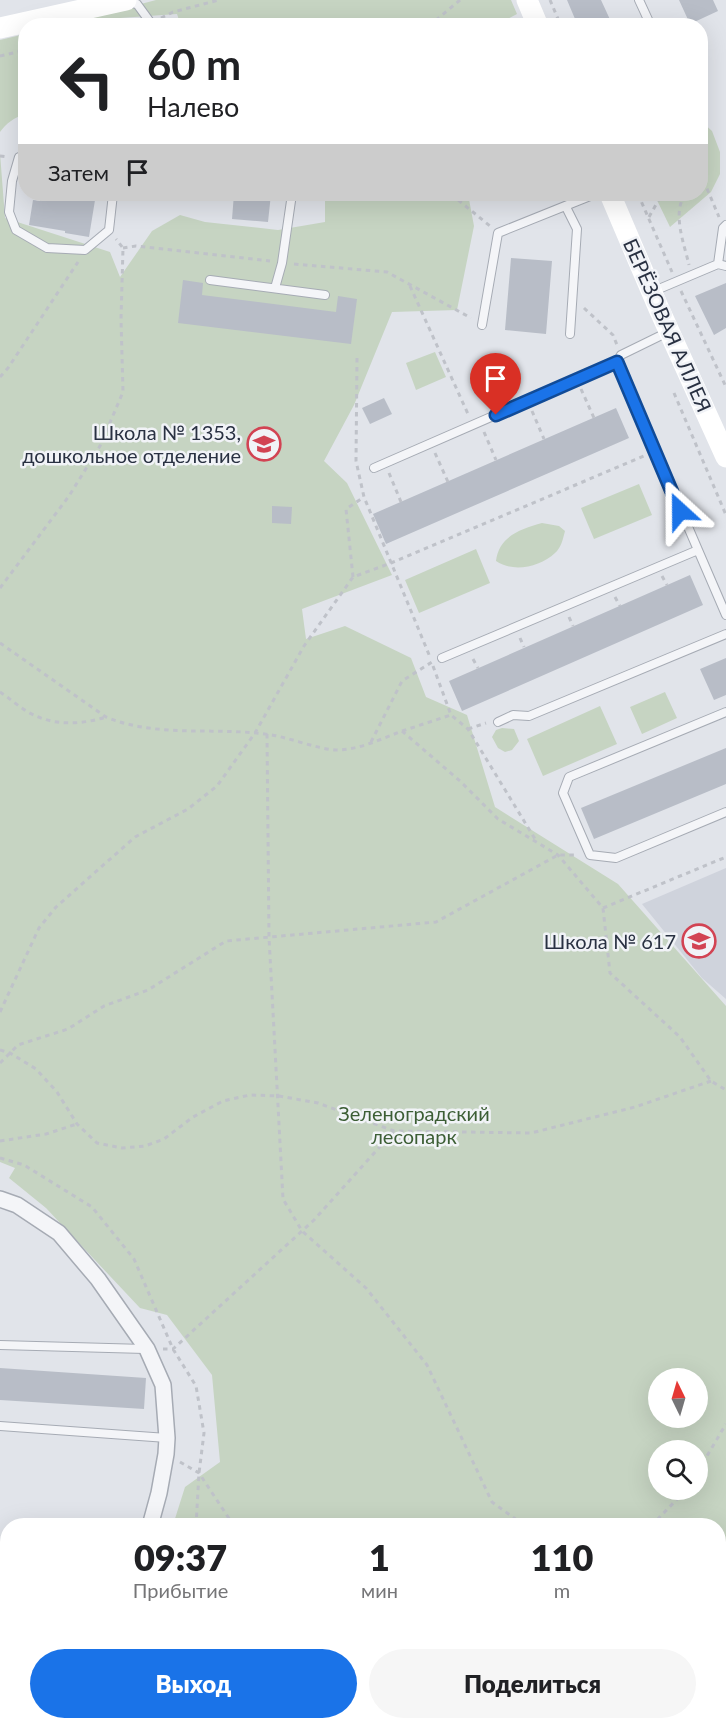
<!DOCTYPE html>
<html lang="ru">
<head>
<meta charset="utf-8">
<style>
	:root { --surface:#fff; --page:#f6f6f6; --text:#202124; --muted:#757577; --accent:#1a73e8 }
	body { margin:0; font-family:Lato,sans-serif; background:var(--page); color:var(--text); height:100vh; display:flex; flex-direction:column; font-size:22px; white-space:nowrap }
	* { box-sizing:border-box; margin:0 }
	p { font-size:20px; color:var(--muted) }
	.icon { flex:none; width:33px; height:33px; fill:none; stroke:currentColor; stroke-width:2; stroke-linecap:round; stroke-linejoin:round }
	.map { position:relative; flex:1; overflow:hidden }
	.drawer { position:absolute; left:0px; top:1518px; width:726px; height:212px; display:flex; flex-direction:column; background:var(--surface); border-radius:24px 24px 0 0; box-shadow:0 6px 24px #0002 }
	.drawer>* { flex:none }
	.guide { position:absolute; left:18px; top:18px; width:690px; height:183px; border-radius:24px; box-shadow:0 6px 24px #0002; background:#fff; color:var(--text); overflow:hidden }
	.needle { width:39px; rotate:355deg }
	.tools { position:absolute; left:648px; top:1368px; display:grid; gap:12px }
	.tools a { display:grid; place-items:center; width:60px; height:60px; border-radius:50%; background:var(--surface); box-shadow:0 6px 24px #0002; font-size:30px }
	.pin { position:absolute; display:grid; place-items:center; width:51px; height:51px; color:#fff; margin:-62px -26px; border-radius:50% 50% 50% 0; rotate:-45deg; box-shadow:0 0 6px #0007 }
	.pin .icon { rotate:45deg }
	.me { position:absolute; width:66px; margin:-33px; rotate:336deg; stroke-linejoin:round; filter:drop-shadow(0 0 4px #0008) }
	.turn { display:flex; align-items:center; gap:21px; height:126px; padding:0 30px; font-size:27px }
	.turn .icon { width:78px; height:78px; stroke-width:2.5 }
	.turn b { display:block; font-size:42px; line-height:51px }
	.then { display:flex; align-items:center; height:57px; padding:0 30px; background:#0003; gap:12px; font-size:22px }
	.eta { display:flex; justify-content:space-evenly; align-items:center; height:102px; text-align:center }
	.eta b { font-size:36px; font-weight:800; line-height:42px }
	.cta { display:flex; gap:12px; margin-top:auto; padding:12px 30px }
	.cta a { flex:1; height:69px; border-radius:36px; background:var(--accent); color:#fff; font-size:24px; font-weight:800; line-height:69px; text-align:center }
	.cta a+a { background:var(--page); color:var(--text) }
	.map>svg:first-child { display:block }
	.built { fill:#cfd3dc }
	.green { fill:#c6d4c2; fill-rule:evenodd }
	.building { fill:#b8bdc7 }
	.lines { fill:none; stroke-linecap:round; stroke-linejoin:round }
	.lane-casing { stroke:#a6abb4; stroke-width:10 }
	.street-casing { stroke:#a6abb4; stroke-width:18 }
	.path { stroke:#bfc2c9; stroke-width:3; stroke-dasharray:4.5 4.5; stroke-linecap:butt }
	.lane { stroke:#f4f5f8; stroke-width:8 }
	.street { stroke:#f4f5f8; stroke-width:15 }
	.secondary { stroke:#fff; stroke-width:21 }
	.route-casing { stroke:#114b97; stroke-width:15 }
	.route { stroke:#1a73e8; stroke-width:10 }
	.labels { text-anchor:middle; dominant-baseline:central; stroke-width:5; stroke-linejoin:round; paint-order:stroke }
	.street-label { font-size:20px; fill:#293142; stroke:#f1f3f7 }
	.poi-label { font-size:20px; fill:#293142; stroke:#f1f3f7; text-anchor:end }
	.park-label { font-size:20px; fill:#3c5e35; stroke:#f1f3f7 }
</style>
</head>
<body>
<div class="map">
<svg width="726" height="1729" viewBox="0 0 726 1729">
	<rect width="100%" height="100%" fill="#e1e4ea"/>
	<path class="built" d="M 726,868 L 726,999 L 702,978 L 642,904 Z"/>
	<path class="green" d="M 156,0 L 511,0 L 517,14 L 494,26 L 181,26 L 177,14 L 120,18 L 122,25 L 58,26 Z
		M 25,34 L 25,115 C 15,116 6,124 0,132 L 0,40 Z
		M 701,121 L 712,131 L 720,152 L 720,174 L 711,192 L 670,227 L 654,194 L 700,194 Z
		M 0,153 L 5,218 L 110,252 L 120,277 L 152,231 L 180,215 L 205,222 L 278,230 L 325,222 L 325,194 L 468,194 L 474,226 L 457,310 L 392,312 L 354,405 L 324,461 L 347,483 L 392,575 L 302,609 L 306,639 L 345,626 L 411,658 L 426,697 L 467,715 L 495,807 L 618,884 L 726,1006 L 726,1729 L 87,1729 L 92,1722 L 718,1722 L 718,1526 L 173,1525 L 185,1487 L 220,1462 L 212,1375 L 167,1315 L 140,1308 L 46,1208 L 9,1178 L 15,1168 L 0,1162 ZM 658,1378 L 698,1378 L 698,1418 L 658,1418 ZM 658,1450 L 698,1450 L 698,1490 L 658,1490 Z
		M 435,352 L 446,377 L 416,390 L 406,363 Z
		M 639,484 L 652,515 L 594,539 L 581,508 Z
		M 542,523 L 559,526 L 565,531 C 563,539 561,548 555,553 C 540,567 513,573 496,561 C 499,536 521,529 542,523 Z
		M 476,549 L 490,583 L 419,613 L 405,580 Z
		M 665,692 L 677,718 L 642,734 L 630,707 Z
		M 600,706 L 617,744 L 543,776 L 527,739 Z
		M 502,728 L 514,729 L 519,741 L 512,750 L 505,752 L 498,748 L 492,737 L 496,730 Z"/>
	<path class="building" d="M 567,0 L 601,0 L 613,26 L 578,26 Z
		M 679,0 L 713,0 L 718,11 L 690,24 Z
		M 41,194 L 96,194 L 89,237 L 65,233 L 65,231 L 29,225 L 33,200 L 40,201 Z
		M 234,194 L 271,194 L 268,222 L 232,219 Z
		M 511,258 L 552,261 L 546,334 L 505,330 Z
		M 183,280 L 203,283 L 202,295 L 336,312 L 338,296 L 357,299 L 351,344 L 178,323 Z
		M 726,283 L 726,328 L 714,335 L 695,296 Z
		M 384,398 L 392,414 L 370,424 L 362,408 Z
		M 616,408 L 629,438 L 386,544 L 373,514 Z
		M 272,506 L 292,507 L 291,524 L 272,523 Z
		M 690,575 L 703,605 L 462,711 L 449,681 Z
		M 726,658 L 726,695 L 714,700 L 700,669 Z
		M 726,748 L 726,784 L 594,839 L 581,808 Z
		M 0,1368 L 146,1378 L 144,1409 L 0,1400 Z"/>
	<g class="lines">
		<g class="lane-casing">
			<path id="lane" d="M 639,0 L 651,26
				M 126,2 L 137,4 L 153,26
				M 26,155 L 19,157 L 12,181 L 9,212 L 16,230 L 47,248 L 85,250 L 109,230 L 113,194
				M 566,207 L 577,229 L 570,334
				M 718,264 L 723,228 L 726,225
				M 210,280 L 325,295
				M 275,288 L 282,263 L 292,194
				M 654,291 L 718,264 L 726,266
				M 482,325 L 498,233 L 595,194
				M 668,332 L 621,355 L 617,362 L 726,615
				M 374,468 L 617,362
				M 442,658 L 698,550
				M 726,712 L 569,777 L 563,793 L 590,855 L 616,858 L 726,812
				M 498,722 L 513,715 L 529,716 L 726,634
				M 0,1345 L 145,1349
				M 0,1426 L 167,1438"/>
		</g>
		<g class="street-casing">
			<path id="street" d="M 0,1199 L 17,1205 L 59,1233 L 98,1279 L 147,1349 L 163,1385 L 167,1438 L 166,1454 L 159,1493 L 150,1526
				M 55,1729 L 60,1722"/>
		</g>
		<path class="path" d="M 550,0 L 561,26
			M 161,18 L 173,12 L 219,0
			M 429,26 L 460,0
			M 0,56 L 26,50
			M 0,156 L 8,157
			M 700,172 L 719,217
			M 433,194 L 452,195 L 490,226
			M 638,194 L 672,272
			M 685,194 C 672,214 684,243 689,265
			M 649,217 L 662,194
			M 123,248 L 136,246 L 270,261
			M 294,264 L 387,272 L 471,318
			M 410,286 L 468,414
			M 681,291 L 726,387
			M 584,308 L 613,335 L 617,345
			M 357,358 L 356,461 L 364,497 L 430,657
			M 0,377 L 8,368 L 78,262
			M 581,389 L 594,418
			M 674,393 L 726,515
			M 532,411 L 544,439
			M 484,432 L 496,460
			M 435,453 L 448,482
			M 389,473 L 401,502
			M 662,576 L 667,585
			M 353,577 L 346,509 L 364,497
			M 0,588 L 69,496 L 100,446 L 123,392 L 121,319 L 123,248 L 116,239
			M 615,597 L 620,606
			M 569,617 L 573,626
			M 520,638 L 524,647
			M 0,643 L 106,717 C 157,738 212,727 265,734 C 286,736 316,749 336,750 C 359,750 381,739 402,731 L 460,781 L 498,819 L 558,855 L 603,908 L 610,973 L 680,1037 L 711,1081 L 726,1090
			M 473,659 L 478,668
			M 433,666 L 451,715 L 468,729 L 535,839
			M 0,692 C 11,699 23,711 36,716 C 58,726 84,724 106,717
			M 468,729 L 486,723
			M 402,731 L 451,715
			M 267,734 L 269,937 L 283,1199 L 302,1231 L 366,1288 L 427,1365 L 492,1502 L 525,1526
			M 371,742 L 402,681 L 432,662
			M 603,908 L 726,857
			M 0,1012 L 39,928 L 56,907 L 135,837 L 188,809 L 217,786 L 255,733 L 304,646 L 353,577 L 391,563 L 644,456
			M 0,1050 L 10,1053 L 36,1069 L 57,1092 L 77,1124 L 97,1143 L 122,1148 L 145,1146 L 164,1139 L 193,1117 L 223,1101 L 250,1095 L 279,1096 L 318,1103 L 394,1131 L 531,1133 L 635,1107 L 711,1081
			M 0,1063 L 18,1045 L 68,1029 L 104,1006 L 148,990 L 226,941 L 436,922 L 558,855 L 576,855
			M 0,1141 L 46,1134 L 77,1124
			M 0,1158 L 24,1165 L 92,1207 L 134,1259 L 173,1349 L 196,1386 L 204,1433 L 199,1473 L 196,1526
			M 163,1349 L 173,1349 L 314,1220 L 394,1131
			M 180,1462 L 199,1473 L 234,1526
			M 698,1471 L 726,1424
			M 651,1526 L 686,1490
			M 610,1722 L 613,1729
			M 368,1723 L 376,1729
			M 144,1729 L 149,1722
			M 489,1729 L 492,1722"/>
		<use href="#lane" class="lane"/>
		<use href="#street" class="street"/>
		<path class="secondary" d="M 527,0 L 538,26
			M 0,28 L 126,0
			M 610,194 L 659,309 L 726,457"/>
	</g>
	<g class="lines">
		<g class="route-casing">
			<path id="route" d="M 496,415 L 617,362 L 680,511"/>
		</g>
		<use href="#route" class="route"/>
	</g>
	<defs>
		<g id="school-ring" transform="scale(1.725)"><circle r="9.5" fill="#f1f3f7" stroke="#d24353" stroke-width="1.5"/><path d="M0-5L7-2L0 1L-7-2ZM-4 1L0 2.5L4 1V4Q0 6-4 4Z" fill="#d24353"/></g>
	</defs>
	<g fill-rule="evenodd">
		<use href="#school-ring" x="264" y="444"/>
		<use href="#school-ring" x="699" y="941"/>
	</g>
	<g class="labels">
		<g class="street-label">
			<text transform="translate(668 325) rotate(66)">БЕРЁЗОВАЯ АЛЛЕЯ</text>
		</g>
		<g class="poi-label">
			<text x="241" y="432">Школа № 1353,<tspan x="241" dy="23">дошкольное отделение</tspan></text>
			<text x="676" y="941">Школа № 617</text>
		</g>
		<g class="park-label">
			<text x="414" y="1113">Зеленоградский<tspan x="414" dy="23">лесопарк</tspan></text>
		</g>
	</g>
</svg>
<div class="tools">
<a><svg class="needle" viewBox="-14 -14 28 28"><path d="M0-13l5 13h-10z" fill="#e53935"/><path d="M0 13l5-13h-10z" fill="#757577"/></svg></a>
<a><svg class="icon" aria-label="search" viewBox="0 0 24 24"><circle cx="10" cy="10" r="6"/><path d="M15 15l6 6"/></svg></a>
</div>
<div class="pin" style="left:496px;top:415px;background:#d93025"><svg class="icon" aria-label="arrive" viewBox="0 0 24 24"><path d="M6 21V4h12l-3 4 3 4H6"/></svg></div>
<svg class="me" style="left:680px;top:511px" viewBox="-20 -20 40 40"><path d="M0-17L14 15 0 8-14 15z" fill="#1a73e8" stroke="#fff" stroke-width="4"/></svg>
<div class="guide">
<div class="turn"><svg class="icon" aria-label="left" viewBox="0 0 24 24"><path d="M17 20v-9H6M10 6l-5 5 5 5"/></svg><div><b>60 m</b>Налево</div></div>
<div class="then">Затем<svg class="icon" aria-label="arrive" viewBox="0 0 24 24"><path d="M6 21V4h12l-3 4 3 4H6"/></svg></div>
</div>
<section class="drawer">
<div class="eta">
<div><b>09:37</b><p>Прибытие</p></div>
<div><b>1</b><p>мин</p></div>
<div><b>110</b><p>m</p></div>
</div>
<div class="cta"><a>Выход</a><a>Поделиться</a></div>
</section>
</div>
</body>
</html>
